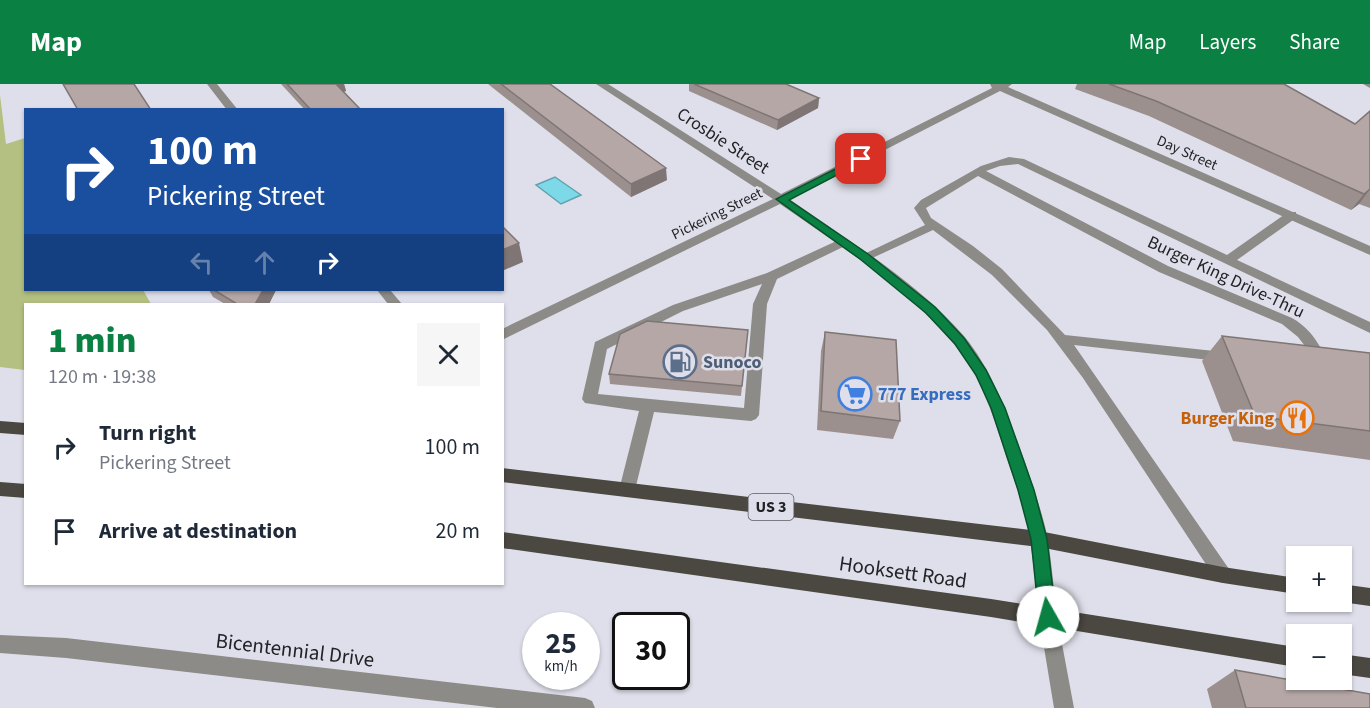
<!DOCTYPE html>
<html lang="en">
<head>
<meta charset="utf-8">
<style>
	:root { --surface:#fff; --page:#f6f6f7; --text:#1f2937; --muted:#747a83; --accent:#0b8043 }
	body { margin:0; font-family:"Source Sans 3",sans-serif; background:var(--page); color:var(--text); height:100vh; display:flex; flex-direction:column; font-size:22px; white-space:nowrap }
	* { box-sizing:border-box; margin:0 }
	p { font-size:20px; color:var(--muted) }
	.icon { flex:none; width:33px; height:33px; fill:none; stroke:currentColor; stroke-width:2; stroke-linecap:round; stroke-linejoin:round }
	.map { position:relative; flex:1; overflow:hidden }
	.sheet { position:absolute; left:24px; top:219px; width:480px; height:282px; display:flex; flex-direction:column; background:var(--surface); border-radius:0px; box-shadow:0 2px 4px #0004 }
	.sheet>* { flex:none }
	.banner { position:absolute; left:24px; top:24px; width:480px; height:183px; border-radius:0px; box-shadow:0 2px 4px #0004; background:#1a4fa0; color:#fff; overflow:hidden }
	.controls { position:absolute; left:1286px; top:462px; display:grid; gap:12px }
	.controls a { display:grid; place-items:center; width:66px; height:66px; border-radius:0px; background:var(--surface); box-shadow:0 2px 4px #0004; font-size:30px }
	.speed { position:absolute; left:522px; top:528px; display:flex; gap:12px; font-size:30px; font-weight:700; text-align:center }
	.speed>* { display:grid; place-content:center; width:78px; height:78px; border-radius:50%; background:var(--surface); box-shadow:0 2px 4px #0004; line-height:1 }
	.speed small { font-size:15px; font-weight:400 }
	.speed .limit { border:3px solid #111; border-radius:9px; background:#fff; color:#111 }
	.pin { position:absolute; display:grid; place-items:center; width:51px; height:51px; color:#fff; margin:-26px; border-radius:12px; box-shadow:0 3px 9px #0006 }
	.me { position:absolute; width:66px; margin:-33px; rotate:353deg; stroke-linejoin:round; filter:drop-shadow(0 0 4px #0008) }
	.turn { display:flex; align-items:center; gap:21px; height:126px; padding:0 24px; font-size:27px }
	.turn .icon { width:78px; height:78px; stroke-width:2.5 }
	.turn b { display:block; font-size:42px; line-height:51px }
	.lanes { display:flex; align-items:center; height:57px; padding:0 24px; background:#0003; justify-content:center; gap:30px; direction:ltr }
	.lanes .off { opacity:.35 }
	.round { display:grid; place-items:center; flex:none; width:63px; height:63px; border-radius:0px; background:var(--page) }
	.head { display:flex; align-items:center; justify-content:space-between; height:102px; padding:0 24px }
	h1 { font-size:36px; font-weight:800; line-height:45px; color:var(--accent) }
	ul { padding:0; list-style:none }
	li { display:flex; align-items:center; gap:18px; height:84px; padding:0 24px }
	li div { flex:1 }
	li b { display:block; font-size:22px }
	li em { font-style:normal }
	header { display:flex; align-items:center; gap:36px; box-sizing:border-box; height:84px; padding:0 30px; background:var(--accent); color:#fff }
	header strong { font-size:28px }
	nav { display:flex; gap:33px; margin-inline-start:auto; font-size:21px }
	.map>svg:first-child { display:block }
	.green { fill:#b3c081 }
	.water { fill:#7dd8e8; stroke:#62a2ae; stroke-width:1.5 }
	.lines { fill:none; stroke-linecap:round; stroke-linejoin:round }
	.service { fill:#8d8b87; fill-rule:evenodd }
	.minor { fill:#8d8b87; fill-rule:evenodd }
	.tertiary { fill:#8d8b87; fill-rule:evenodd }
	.primary { fill:#4a4840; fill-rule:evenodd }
	.wall { fill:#9b908e }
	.shaded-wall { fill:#7e7574 }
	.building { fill:#b4a7a5; stroke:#7e7574; stroke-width:1.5 }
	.route { fill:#0b8043; stroke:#07532c; stroke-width:1.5 }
	.labels { text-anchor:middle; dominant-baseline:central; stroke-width:5; stroke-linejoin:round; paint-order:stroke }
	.far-street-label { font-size:15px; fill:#232327; stroke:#dedfea }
	.shield { fill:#dedfea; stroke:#5b5b62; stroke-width:1.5 }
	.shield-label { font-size:16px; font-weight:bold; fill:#232327 }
	.street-label { font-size:18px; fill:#232327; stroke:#dedfea }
	.service-label { font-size:18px; font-weight:bold; fill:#4e5e75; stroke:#dedfea; text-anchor:start }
	.shop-label { font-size:18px; font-weight:bold; fill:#366cbe; stroke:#dedfea; text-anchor:start }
	.food-label { font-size:18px; font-weight:bold; fill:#c56008; stroke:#dedfea; text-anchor:end }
	.near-street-label { font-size:21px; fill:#232327; stroke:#dedfea }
</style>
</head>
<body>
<header>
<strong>Map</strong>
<nav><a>Map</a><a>Layers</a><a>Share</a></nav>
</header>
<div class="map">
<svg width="1370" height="624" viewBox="0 0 1370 624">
	<rect width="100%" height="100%" fill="#dedfea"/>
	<path class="green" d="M 0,11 L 6,60 L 25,54 L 26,206 L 143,206 L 151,220 L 26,220 L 25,286 L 0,283 Z"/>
	<path class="water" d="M 555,93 L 581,111 L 561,120 L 536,101 Z"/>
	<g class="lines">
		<path class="service" d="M 1009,73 L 1024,75 L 1227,171 L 1288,128 L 1296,128 L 1296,134 L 1237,176 L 1370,238 L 1370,249 L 1018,80 L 1000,82 L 986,87 L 1168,182 L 1292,234 C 1306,242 1314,252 1322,266 L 1317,276 L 1305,281 L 1300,280 L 1298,276 L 1308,266 L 1298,253 L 1282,240 L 1159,188 L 978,92 L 926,124 L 931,134 L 973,162 L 1002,185 L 1065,251 L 1233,269 L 1235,273 L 1228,278 L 1074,261 L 1229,485 L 1232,491 L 1229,497 L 1223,499 L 1217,497 L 1083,294 L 1047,246 L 992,191 L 933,146 L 868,176 L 860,176 L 858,173 L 925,141 L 914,124 L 921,116 L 981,82 Z
			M 843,154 L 849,158 L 847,161 L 777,195 L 767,220 L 759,331 L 756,335 L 751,337 L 654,328 L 635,406 L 633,411 L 627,413 L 621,411 L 619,406 L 639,327 L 585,319 L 582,315 L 595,258 L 673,221 L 767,189 ZM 762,200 L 753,220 L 744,324 L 598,310 L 607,265 L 683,227 Z"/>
		<path class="minor" d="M 207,0 L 217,0 L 238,26 L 227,26 Z
			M 596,0 L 608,0 L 781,110 L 992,4 L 990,0 L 1012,0 L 1008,3 L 1370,162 L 1370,171 L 1000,7 L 789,115 C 849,157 916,197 964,252 C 994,288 1009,335 1025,378 C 1033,403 1043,430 1048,456 C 1052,482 1054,508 1057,533 L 1055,539 L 1048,542 L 1041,539 L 1039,533 C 1036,508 1034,482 1030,456 C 1026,430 1017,403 1008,378 C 995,337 982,292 953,259 C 906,203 840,162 780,120 L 502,256 L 502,245 L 773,115 Z
			M 1363,0 L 1370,0 L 1370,4 Z
			M 377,206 L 390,206 L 402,220 L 388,220 Z"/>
		<path class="tertiary" d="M 1048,524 L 1055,527 L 1057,533 L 1074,624 L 1054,624 L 1039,533 L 1041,527 Z
			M 0,551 L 66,554 L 585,614 L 592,617 L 595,624 L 497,624 L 66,574 L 0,569 Z"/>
		<path class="primary" d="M 0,337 L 26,339 L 26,351 L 0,349 Z
			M 502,384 L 1039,447 L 1223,483 L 1296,494 L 1296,510 L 1223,499 L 1039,463 L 502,398 Z
			M 0,398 L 26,400 L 26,414 L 0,412 Z
			M 502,448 L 991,515 L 1296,563 L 1296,583 L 991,533 L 502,464 Z
			M 1341,500 L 1370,504 L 1370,522 L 1341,518 Z
			M 1341,570 L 1370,574 L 1370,594 L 1341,590 Z"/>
	</g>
	<path class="wall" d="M 281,0 L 344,0 L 346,7 L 343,8 L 361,26 L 305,26 Z
		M 488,0 L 550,0 L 667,96 L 631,113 Z
		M 689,0 L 786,0 L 819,14 L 818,24 L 777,46 L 689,7 Z
		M 1077,0 L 1286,0 L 1286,1 L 1355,40 L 1370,27 L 1370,124 L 1359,120 L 1351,126 L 1149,32 L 1075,5 Z
		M 209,206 L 276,206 L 269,220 L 225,220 L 213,213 Z
		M 748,246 L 741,312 L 610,300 L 609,290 Z
		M 825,248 L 900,337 L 893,355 L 817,346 L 821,267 Z
		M 1222,252 L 1370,269 L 1370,376 L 1233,357 L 1202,277 Z
		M 1235,586 L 1370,624 L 1212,624 L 1207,605 Z"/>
	<path class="shaded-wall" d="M 334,0 L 344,0 L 346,7 L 338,10 Z
		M 819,14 L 818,24 L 777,46 L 778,36 Z
		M 666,84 L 667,96 L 631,113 L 631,100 Z
		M 1370,105 L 1359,120 L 1351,126 L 1364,110 Z
		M 519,159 L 523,178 L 502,187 L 502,166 Z
		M 263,206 L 276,206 L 269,220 L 255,220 Z"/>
	<path class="building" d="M 63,0 L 134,0 L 151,26 L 78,26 Z
		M 287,0 L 336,0 L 361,26 L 311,26 Z
		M 501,0 L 550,0 L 666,84 L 631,100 Z
		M 694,0 L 786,0 L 819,14 L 778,36 Z
		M 1109,0 L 1284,0 L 1355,40 L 1370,27 L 1370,105 L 1364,110 L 1156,17 Z
		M 502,142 L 519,159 L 502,166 Z
		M 214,206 L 263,206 L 255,220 L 237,220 Z
		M 647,237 L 748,246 L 742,302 L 609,290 L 620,250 Z
		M 825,248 L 896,256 L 900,337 L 821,327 Z
		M 1222,252 L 1370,269 L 1370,347 L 1255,332 Z
		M 1235,586 L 1370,610 L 1370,624 L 1246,624 Z"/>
	<path class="route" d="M 861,72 L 866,75 L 864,77 L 789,116 L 868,170 L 935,223 L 964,254 L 986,286 L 1005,324 L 1034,406 L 1047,455 L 1056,533 L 1054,539 L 1048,541 L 1042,539 L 1039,533 L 1031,455 L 1018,406 L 991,324 L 976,291 L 955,260 L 926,229 L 860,175 L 776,115 Z"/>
	<defs>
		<g id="fuel-ring" transform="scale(1.725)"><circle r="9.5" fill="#dedfea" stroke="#5c6f8a" stroke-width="1.5"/><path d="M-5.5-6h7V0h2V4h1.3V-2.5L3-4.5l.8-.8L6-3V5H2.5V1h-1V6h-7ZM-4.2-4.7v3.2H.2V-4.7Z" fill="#5c6f8a"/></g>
		<g id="supermarket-ring" transform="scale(1.725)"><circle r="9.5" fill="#dedfea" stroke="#3f7fe0" stroke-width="1.5"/><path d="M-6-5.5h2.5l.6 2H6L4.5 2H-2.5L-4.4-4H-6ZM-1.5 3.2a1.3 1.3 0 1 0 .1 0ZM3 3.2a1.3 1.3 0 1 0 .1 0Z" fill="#3f7fe0"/></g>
		<g id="restaurant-ring" transform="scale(1.725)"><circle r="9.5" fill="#dedfea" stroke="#e8710a" stroke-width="1.5"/><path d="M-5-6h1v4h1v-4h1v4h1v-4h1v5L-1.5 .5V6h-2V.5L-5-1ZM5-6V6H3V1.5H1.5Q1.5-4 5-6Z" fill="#e8710a"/></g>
	</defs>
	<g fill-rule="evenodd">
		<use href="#fuel-ring" x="680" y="278"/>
		<use href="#supermarket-ring" x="855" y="310"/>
		<use href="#restaurant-ring" x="1297" y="334"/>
	</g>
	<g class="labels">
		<g class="far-street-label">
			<text transform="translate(1187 69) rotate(24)">Day Street</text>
			<text transform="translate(717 130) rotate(-26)">Pickering Street</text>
		</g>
		<rect class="shield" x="748.5" y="410" width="45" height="26" rx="4.5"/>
		<g class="shield-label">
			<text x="771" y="423">US 3</text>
		</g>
		<g class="street-label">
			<text transform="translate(723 57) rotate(33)">Crosbie Street</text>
			<text transform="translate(1226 193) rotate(25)">Burger King Drive-Thru</text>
		</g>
		<g class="service-label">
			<text x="703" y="278">Sunoco</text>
		</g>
		<g class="shop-label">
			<text x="878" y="310">777 Express</text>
		</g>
		<g class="food-label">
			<text x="1274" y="334">Burger King</text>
		</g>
		<g class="near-street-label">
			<text transform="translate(903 488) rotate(8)">Hooksett Road</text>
			<text transform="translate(295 566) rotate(7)">Bicentennial Drive</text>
		</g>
	</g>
</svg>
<div class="controls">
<a>+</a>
<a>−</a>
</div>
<div class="speed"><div>25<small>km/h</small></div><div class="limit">30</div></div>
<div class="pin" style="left:861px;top:75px;background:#d93025"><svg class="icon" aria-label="arrive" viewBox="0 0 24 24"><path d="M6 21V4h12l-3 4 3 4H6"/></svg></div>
<svg class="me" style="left:1048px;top:533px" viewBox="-20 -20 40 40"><circle r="19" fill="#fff"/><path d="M0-13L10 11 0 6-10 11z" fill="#0b8043"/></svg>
<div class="banner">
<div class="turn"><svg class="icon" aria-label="right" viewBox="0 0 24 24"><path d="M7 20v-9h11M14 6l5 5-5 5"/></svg><div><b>100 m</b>Pickering Street</div></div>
<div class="lanes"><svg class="icon off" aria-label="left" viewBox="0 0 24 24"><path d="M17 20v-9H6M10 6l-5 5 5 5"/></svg><svg class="icon off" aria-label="ahead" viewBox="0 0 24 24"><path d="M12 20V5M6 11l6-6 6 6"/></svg><svg class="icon" aria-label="right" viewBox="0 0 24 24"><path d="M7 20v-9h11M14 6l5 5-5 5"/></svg></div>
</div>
<section class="sheet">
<div class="head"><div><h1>1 min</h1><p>120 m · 19:38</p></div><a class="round"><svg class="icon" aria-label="close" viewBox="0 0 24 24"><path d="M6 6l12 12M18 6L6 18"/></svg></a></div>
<ul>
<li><svg class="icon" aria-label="right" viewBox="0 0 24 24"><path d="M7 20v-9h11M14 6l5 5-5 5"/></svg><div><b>Turn right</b><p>Pickering Street</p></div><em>100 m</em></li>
<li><svg class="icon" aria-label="arrive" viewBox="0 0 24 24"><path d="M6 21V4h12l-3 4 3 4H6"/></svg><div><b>Arrive at destination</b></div><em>20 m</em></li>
</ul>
</section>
</div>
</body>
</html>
